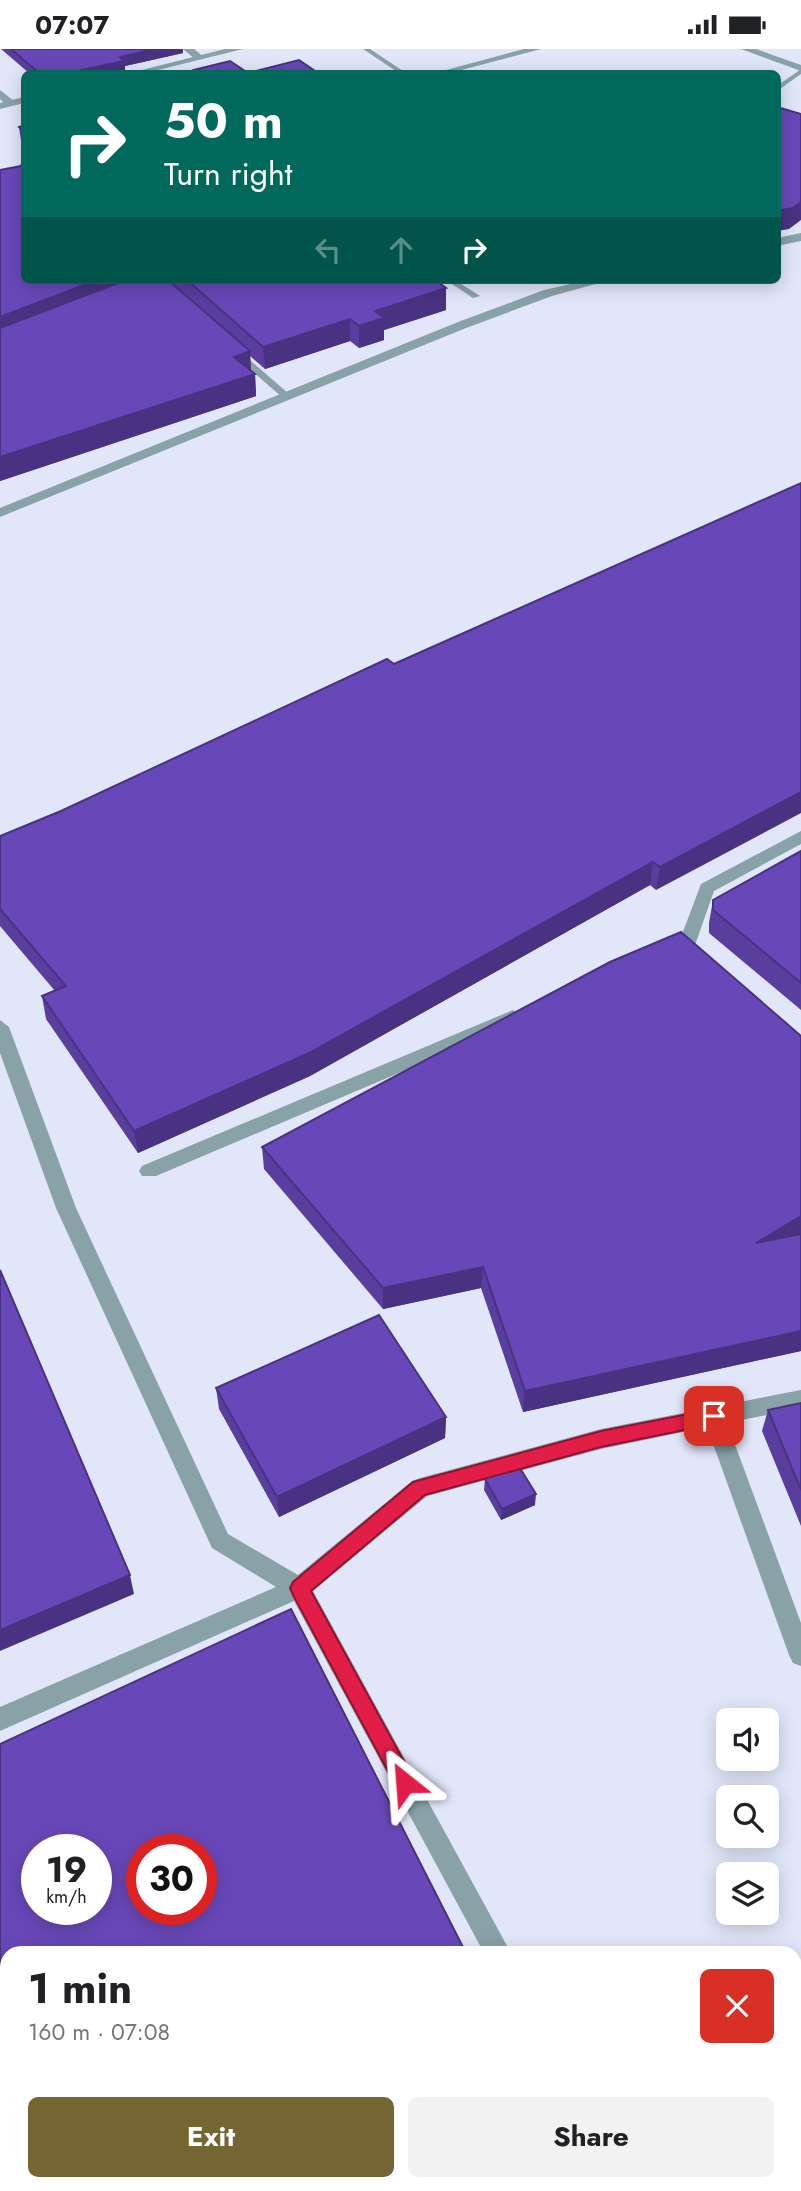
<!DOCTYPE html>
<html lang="en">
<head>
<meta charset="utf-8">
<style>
	:root { --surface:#fff; --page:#f2f2f2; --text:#202124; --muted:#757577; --accent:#756533 }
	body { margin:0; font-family:Jost,sans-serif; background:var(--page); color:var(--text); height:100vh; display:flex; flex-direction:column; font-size:26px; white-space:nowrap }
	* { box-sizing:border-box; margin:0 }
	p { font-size:23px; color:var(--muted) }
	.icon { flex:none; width:38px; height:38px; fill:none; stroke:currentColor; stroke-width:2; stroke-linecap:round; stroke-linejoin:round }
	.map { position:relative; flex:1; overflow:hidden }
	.details { position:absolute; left:0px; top:1897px; width:802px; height:245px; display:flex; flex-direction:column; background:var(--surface); border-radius:21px 21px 0 0; box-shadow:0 4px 18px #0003 }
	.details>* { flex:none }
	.guide { position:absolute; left:21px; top:21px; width:760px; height:214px; border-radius:10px; box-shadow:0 4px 18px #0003; background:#00695c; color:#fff; overflow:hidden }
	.controls { position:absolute; left:716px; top:1659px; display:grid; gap:14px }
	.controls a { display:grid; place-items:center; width:63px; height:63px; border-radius:10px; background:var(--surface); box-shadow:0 4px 18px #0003; font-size:35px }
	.speed { position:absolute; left:21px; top:1785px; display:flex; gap:14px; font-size:35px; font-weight:700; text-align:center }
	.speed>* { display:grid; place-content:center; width:91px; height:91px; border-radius:50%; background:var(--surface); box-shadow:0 4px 18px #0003; line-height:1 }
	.speed small { font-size:18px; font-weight:400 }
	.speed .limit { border:10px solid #d22; background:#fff; color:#111 }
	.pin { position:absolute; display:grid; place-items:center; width:60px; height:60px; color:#fff; margin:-30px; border-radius:14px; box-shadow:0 4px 10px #0006 }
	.me { position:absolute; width:77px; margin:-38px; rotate:332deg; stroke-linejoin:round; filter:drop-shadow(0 0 5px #0008) }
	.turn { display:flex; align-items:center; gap:24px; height:147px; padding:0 28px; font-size:32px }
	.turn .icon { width:91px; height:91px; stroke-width:2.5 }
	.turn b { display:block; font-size:49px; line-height:60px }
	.lanes { display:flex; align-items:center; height:66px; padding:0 28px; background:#0003; justify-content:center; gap:35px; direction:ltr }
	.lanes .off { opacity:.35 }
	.round { display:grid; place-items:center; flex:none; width:74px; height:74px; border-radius:10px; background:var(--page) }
	.head { display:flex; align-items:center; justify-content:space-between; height:119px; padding:0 28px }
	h1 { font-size:42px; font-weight:700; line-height:52px }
	.action { display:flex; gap:14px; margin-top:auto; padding:14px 28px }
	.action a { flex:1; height:80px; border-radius:10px; background:var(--accent); color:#fff; font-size:28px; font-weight:700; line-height:80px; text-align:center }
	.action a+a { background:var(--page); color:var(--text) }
	.status { display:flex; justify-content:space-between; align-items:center; height:49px; padding:0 35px; background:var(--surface); direction:ltr }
	.status svg { height:19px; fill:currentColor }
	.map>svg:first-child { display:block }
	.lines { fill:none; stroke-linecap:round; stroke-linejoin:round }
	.service { fill:#89a2a7; fill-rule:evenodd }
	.minor { fill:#89a2a7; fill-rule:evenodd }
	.tertiary { fill:#89a2a7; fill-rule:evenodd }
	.wall { fill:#593e9e }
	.shaded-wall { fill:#493281 }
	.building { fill:#6848b8; stroke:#493281; stroke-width:2; fill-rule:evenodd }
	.route { fill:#e11d48; stroke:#92132f; stroke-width:2 }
</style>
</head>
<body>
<div class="status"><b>07:07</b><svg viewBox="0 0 49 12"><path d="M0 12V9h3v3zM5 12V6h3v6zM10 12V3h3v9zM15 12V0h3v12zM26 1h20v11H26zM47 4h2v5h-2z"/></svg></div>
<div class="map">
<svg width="801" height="2142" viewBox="0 0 801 2142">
	<rect width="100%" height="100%" fill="#e1e6f9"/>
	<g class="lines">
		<path class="service" d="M 363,0 L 370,0 L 406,24 L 399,24 Z
			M 801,20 L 801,25 L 777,42 L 777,37 Z
			M 446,231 L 455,231 L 480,247 L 473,249 Z
			M 236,304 L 242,304 L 289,345 L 289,349 L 283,349 L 236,308 Z"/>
		<path class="minor" d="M 183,0 L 194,0 L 205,9 L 196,11 Z
			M 524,0 L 541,0 L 450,24 L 435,24 Z
			M 741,0 L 756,0 L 801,16 L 801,22 Z
			M 0,41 L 14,52 L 14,56 L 6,56 L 0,50 Z
			M 801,184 L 801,192 L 777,197 L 777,189 Z
			M 588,231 L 610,231 L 552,247 L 466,279 L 0,468 L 0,459 L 458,273 L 544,241 Z
			M 801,782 L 801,795 L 714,842 L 695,896 L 669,907 L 663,905 L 660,901 L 663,897 L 681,888 L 701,835 Z
			M 513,961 L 522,968 L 519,973 L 156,1127 L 142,1127 L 139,1122 L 142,1117 Z
			M 0,971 L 9,978 L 76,1159 L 228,1485 L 298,1526 L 412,1432 L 420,1429 L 601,1380 L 801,1341 L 801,1359 L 727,1374 L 801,1574 L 801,1617 L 793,1614 L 789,1606 L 707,1378 L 601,1400 L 427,1447 L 313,1542 L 511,1904 L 484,1904 L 294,1552 L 0,1682 L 0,1658 L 276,1538 L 212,1499 L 56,1159 L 0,1004 Z
			M 606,2135 L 634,2135 L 637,2142 L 609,2142 Z"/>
		<path class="tertiary" d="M 225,0 L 243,0 L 146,24 L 130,24 Z
			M 24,48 L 24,54 L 0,60 L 0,54 Z"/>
	</g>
	<path class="wall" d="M 1,0 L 183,0 L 183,4 L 125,17 L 125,22 L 113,24 L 29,24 Z
		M 24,76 L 24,101 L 22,98 L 19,78 Z
		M 0,121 L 169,232 L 435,231 L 446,239 L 446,261 L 384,281 L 384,291 L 359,299 L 350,292 L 265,320 L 250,307 L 251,322 L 255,325 L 256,347 L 0,432 Z
		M 801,434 L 656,841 L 650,836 L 310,1027 L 138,1104 L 46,970 L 42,947 L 55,942 L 0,877 L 0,787 L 61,762 Z
		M 801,802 L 801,961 L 709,884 L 709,874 L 713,851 Z
		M 262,1098 L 801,1185 L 801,1302 L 523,1363 L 481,1239 L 383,1260 L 264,1120 Z
		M 216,1339 L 446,1368 L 445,1389 L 279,1468 L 219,1360 Z
		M 801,1354 L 801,1477 L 762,1382 L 768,1361 Z
		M 485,1430 L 535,1456 L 501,1471 L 484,1441 Z"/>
	<path class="shaded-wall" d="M 154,0 L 183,0 L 183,4 L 125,17 L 125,22 L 113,24 L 68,24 L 120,8 Z
		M 801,153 L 801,171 L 789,180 L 777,182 L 777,162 Z
		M 97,231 L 154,231 L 0,291 L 0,268 Z
		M 492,231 L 508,231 L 492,234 Z
		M 446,239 L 446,261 L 384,281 L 384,291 L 359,299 L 359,277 L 375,262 Z
		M 350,270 L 350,292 L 265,320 L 263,298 Z
		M 250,302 L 251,324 L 234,308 Z
		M 255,325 L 256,347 L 0,432 L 0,408 Z
		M 801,743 L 801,764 L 656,841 L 660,818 Z
		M 653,813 L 650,836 L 310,1027 L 138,1104 L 134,1082 Z
		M 801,1167 L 801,1185 L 756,1194 Z
		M 483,1218 L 481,1239 L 383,1260 L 383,1239 Z
		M 801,1282 L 801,1302 L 523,1363 L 525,1342 Z
		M 446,1368 L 445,1389 L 279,1468 L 277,1448 Z
		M 536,1445 L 535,1456 L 501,1471 L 502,1460 Z
		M 130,1526 L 134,1545 L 0,1602 L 0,1581 Z
		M 251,2135 L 274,2135 L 262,2142 L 239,2142 Z"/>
	<path class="building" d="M 11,0 L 154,0 L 120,8 L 124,12 L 68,24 L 39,24 Z
		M 299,11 L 318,24 L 199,24 L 194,21 L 230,12 L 248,24 Z
		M 777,58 L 801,65 L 801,153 L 793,159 L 777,162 Z
		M 24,76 L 24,83 L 19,78 Z
		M 24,109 L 24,231 L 97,231 L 0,268 L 0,121 L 21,117 Z
		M 126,231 L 168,231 L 250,302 L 234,308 L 255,325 L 0,408 L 0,279 Z
		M 187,231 L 435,231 L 446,239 L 375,262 L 384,269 L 359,277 L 350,270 L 263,298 Z
		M 801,434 L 801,743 L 660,818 L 653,813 L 309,1004 L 134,1082 L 42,947 L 66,937 L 0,860 L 0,787 L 61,762 L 387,610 L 394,615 Z
		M 801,802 L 801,934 L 713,861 L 713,851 Z
		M 681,883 L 801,987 L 801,1167 L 756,1194 L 801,1185 L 801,1282 L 525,1342 L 483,1218 L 383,1239 L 262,1098 L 610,913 Z
		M 0,1221 L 130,1526 L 0,1581 Z
		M 379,1266 L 446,1368 L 277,1448 L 216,1339 Z
		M 801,1354 L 801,1441 L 768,1361 Z
		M 518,1416 L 536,1445 L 502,1460 L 485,1430 Z
		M 291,1560 L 466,1904 L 7,1904 L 7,2135 L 251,2135 L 239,2142 L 0,2142 L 0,1695 ZM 37,1801 L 96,1801 L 96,1860 L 37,1860 ZM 142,1801 L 201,1801 L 201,1860 L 142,1860 Z"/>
	<path class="route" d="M 714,1360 L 723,1367 L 714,1375 L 601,1398 L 425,1446 L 311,1542 L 412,1727 L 415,1734 L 412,1741 L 405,1744 L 398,1741 L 293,1546 L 290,1539 L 293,1533 L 413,1433 L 601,1382 Z"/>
</svg>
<div class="controls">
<a><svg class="icon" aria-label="sound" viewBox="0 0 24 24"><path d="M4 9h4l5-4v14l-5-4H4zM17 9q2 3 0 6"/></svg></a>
<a><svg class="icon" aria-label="search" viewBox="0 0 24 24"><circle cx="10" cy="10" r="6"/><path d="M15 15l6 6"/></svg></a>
<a><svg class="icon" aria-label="layers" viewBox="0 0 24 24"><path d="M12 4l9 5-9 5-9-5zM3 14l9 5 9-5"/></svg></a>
</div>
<div class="speed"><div>19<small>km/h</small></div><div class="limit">30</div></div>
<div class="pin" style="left:714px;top:1367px;background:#d93025"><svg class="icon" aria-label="arrive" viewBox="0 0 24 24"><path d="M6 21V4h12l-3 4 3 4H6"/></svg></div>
<svg class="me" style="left:405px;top:1734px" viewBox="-20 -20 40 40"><path d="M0-17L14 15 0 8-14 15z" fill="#e11d48" stroke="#fff" stroke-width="4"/></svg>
<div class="guide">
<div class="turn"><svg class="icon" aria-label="right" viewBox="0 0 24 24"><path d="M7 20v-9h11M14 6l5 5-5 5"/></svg><div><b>50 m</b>Turn right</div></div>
<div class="lanes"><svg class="icon off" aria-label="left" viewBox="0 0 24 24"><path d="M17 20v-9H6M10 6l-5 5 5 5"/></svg><svg class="icon off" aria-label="ahead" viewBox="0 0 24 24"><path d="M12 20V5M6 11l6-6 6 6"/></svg><svg class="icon" aria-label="right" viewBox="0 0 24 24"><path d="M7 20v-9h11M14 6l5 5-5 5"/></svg></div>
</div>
<section class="details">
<div class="head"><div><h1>1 min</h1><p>160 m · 07:08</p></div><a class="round" style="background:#d93025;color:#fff"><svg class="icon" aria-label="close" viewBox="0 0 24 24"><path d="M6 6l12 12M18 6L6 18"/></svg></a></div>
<div class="action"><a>Exit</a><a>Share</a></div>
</section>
</div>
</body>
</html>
